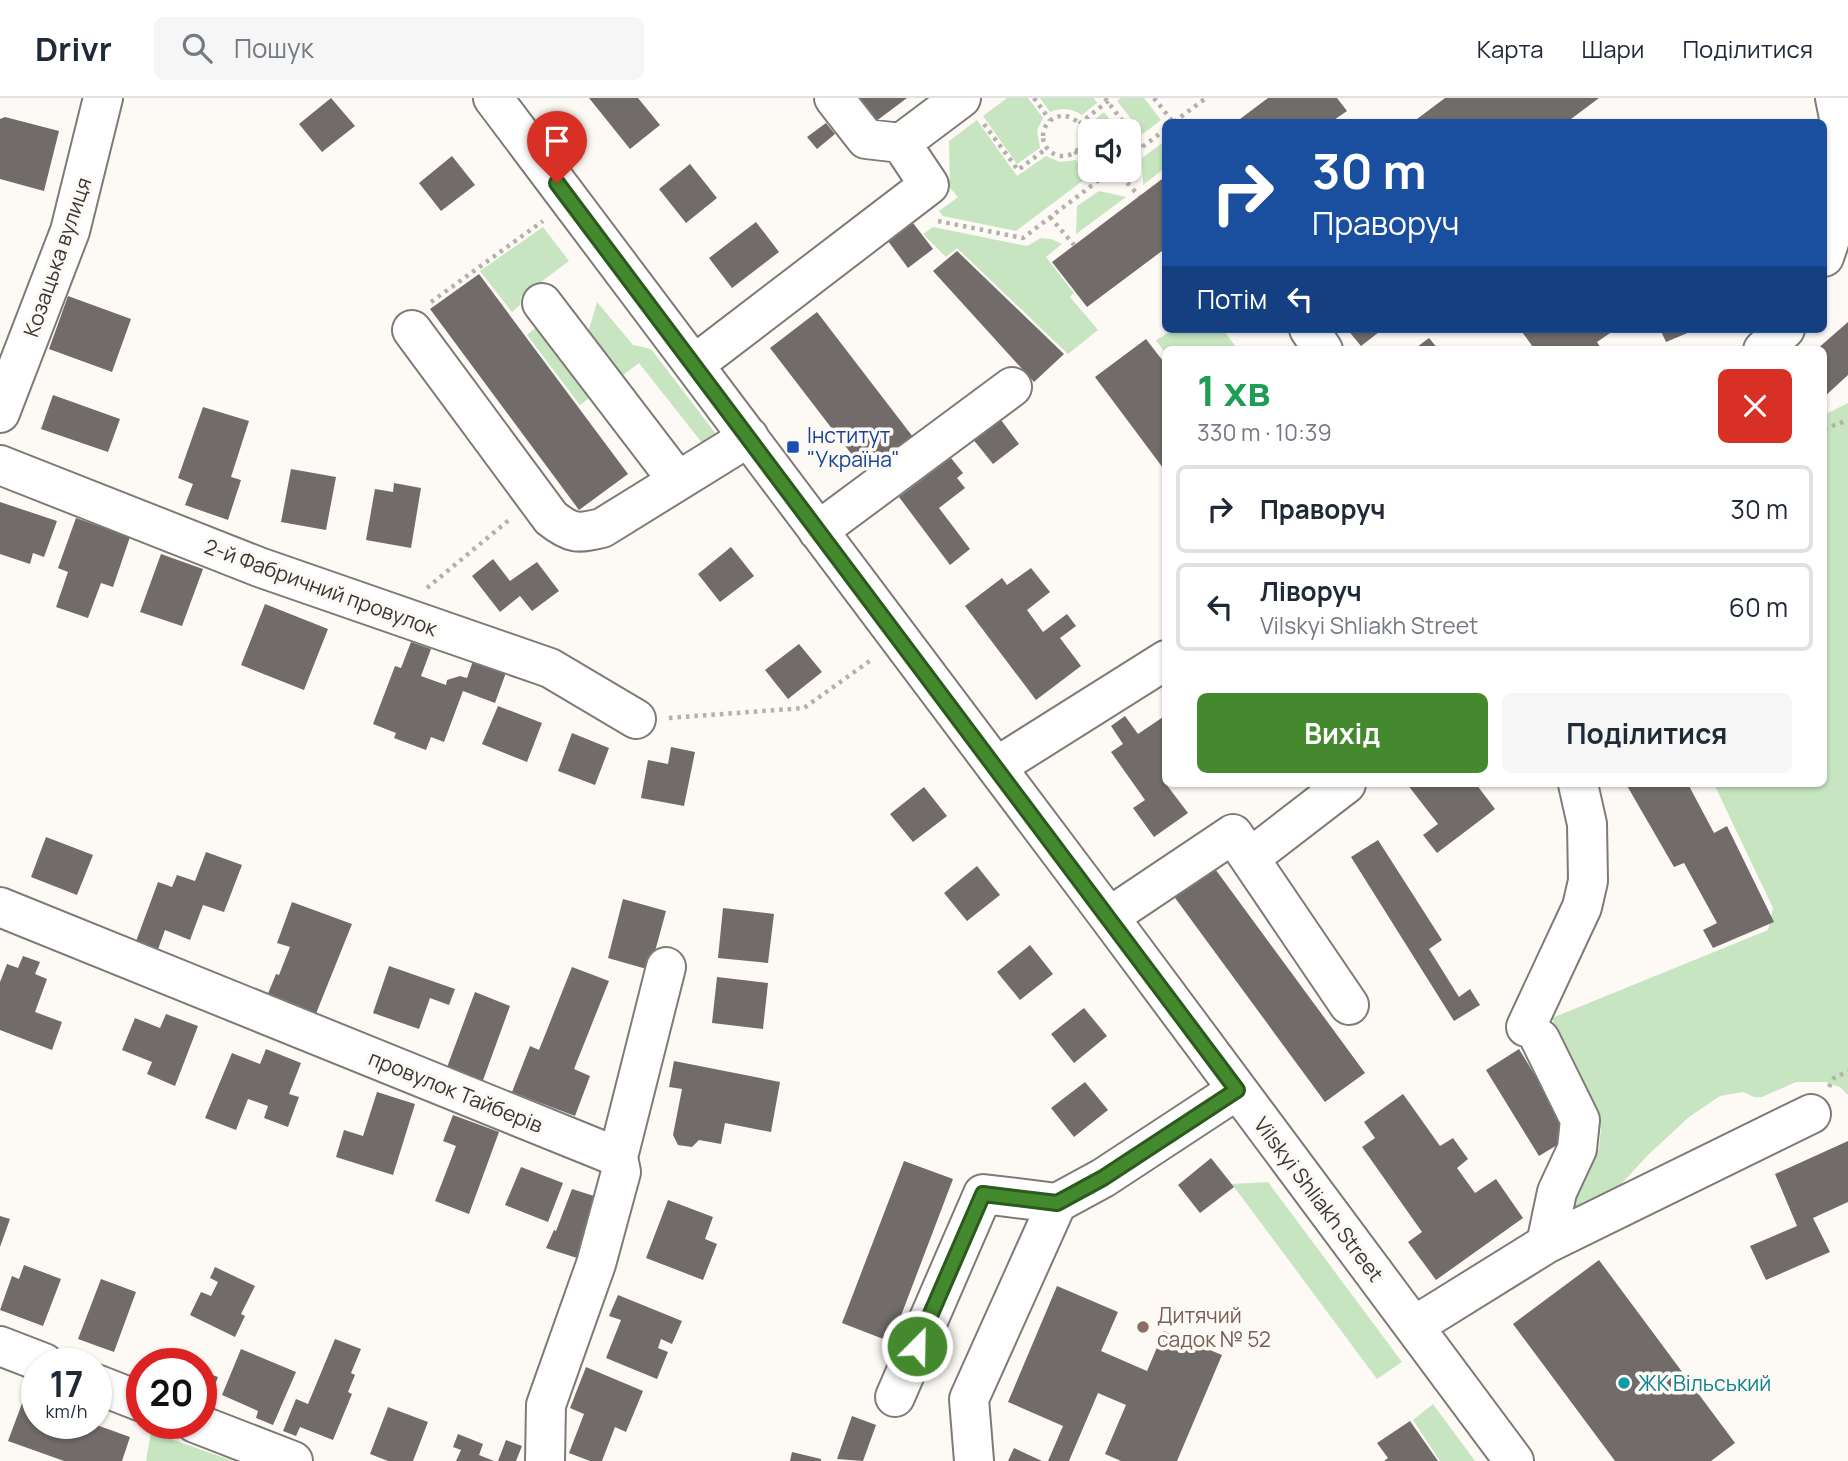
<!DOCTYPE html>
<html lang="uk">
<head>
<meta charset="utf-8">
<style>
	:root { --surface:#fff; --page:#f6f6f7; --text:#1f2937; --muted:#747a83; --line:#e0e1e3; --accent:#44892e }
	body { margin:0; font-family:Manrope,sans-serif; background:var(--page); color:var(--text); height:100vh; display:flex; flex-direction:column; font-size:26px; white-space:nowrap }
	* { box-sizing:border-box; margin:0 }
	p { font-size:23px; color:var(--muted) }
	.icon { flex:none; width:38px; height:38px; fill:none; stroke:currentColor; stroke-width:2; stroke-linecap:round; stroke-linejoin:round }
	.map { position:relative; flex:1; overflow:hidden }
	.sheet { position:absolute; left:1162px; top:248px; width:665px; height:441px; display:flex; flex-direction:column; background:var(--surface); border-radius:10px; box-shadow:0 2px 5px #0004 }
	.sheet>* { flex:none }
	.top-card { position:absolute; left:1162px; top:21px; width:665px; height:214px; border-radius:10px; box-shadow:0 2px 5px #0004; background:#1a4fa0; color:#fff; overflow:hidden }
	.fabs { position:absolute; left:1078px; top:21px; display:grid; gap:14px }
	.fabs a { display:grid; place-items:center; width:63px; height:63px; border-radius:10px; background:var(--surface); box-shadow:0 2px 5px #0004; font-size:35px }
	.speed { position:absolute; left:21px; top:1250px; display:flex; gap:14px; font-size:35px; font-weight:700; text-align:center }
	.speed>* { display:grid; place-content:center; width:91px; height:91px; border-radius:50%; background:var(--surface); box-shadow:0 2px 5px #0004; line-height:1 }
	.speed small { font-size:18px; font-weight:400 }
	.speed .limit { border:10px solid #d22; background:#fff; color:#111 }
	.pin { position:absolute; display:grid; place-items:center; width:60px; height:60px; color:#fff; margin:-72px -30px; border-radius:50% 50% 50% 0; rotate:-45deg; box-shadow:0 0 7px #0007 }
	.pin .icon { rotate:45deg }
	.me { position:absolute; width:77px; margin:-38px; rotate:23deg; stroke-linejoin:round; filter:drop-shadow(0 0 5px #0008) }
	.turn { display:flex; align-items:center; gap:24px; height:147px; padding:0 35px; font-size:32px }
	.turn .icon { width:91px; height:91px; stroke-width:2.5 }
	.turn b { display:block; font-size:49px; line-height:60px }
	.then { display:flex; align-items:center; height:66px; padding:0 35px; background:#0003; gap:14px; font-size:26px }
	.round { display:grid; place-items:center; flex:none; width:74px; height:74px; border-radius:10px; background:var(--page) }
	.head { display:flex; align-items:center; justify-content:space-between; height:119px; padding:0 35px }
	h1 { font-size:42px; font-weight:700; line-height:52px; color:#1e9e55 }
	.button { display:flex; gap:14px; margin-top:auto; padding:14px 35px }
	.button a { flex:1; height:80px; border-radius:10px; background:var(--accent); color:#fff; font-size:28px; font-weight:700; line-height:80px; text-align:center }
	.button a+a { background:var(--page); color:var(--text) }
	ul { padding:0; list-style:none }
	li { display:flex; align-items:center; gap:21px; height:88px; margin:0 14px 10px; padding:0 21px; border:4px solid var(--line); border-radius:10px }
	li div { flex:1 }
	li b { display:block; font-size:26px }
	li em { font-style:normal }
	header { display:flex; align-items:center; gap:42px; box-sizing:border-box; height:98px; padding:0 35px; background:var(--surface); border-bottom:2px solid var(--line) }
	header strong { font-size:33px }
	nav { display:flex; gap:38px; margin-inline-start:auto; font-size:24px }
	.search { width:490px; height:63px; background:var(--page); display:flex; align-items:center; gap:18px; box-sizing:border-box; padding:0 24px; border-radius:10px; color:var(--muted); font-size:26px }
	.map>svg:first-child { display:block }
	.green { fill:#c7e5c1 }
	.building { fill:#716c6a }
	.lines { fill:none; stroke-linecap:round; stroke-linejoin:round }
	.minor-casing { stroke:#7e7b77; stroke-width:42 }
	.path { stroke:#b3b1ad; stroke-width:4.5; stroke-dasharray:3.5 5; stroke-linecap:butt }
	.minor { stroke:#fff; stroke-width:38 }
	.route-casing { stroke:#2c591e; stroke-width:18 }
	.route { stroke:#44892e; stroke-width:12 }
	.transit-dot { fill:#1a4fb4; stroke:#fdf9f5; stroke-width:2.5 }
	.education-dot { fill:#8d6e63; stroke:#fdf9f5; stroke-width:2.5 }
	.culture-dot { fill:#0f9aa8; stroke:#fdf9f5; stroke-width:2.5 }
	.labels { text-anchor:middle; dominant-baseline:central; stroke-width:7; stroke-linejoin:round; paint-order:stroke }
	.street-label { font-size:21px; fill:#383735; stroke:#fdf9f5 }
	.transit-label { font-size:21px; fill:#164399; stroke:#fdf9f5; text-anchor:start }
	.education-label { font-size:21px; fill:#785e54; stroke:#fdf9f5; text-anchor:start }
	.culture-label { font-size:21px; fill:#0d838f; stroke:#fdf9f5; text-anchor:start }
</style>
</head>
<body>
<header>
<strong>Drivr</strong>
<div class="search"><svg class="icon" aria-label="search" viewBox="0 0 24 24"><circle cx="10" cy="10" r="6"/><path d="M15 15l6 6"/></svg>Пошук</div>
<nav><a>Карта</a><a>Шари</a><a>Поділитися</a></nav>
</header>
<div class="map">
<svg width="1848" height="1363" viewBox="0 0 1848 1363">
	<rect width="100%" height="100%" fill="#fdf9f5"/>
	<path class="green" d="M 1007,0 L 1028,0 L 1043,20 L 1037,32 L 1040,50 L 1017,66 L 983,18 Z
		M 1040,0 L 1094,0 L 1097,5 L 1082,17 C 1072,10 1061,9 1050,14 Z
		M 1121,0 L 1144,0 L 1161,22 L 1143,36 L 1117,3 Z
		M 1104,14 L 1119,33 L 1091,33 L 1089,26 Z
		M 977,22 L 1017,78 L 1046,58 L 1060,64 L 1076,62 L 1089,78 L 1016,133 L 943,118 L 939,113 L 958,99 L 950,90 L 949,43 Z
		M 1165,43 L 1165,70 L 1143,87 L 1142,60 Z
		M 1099,93 L 1126,99 L 1076,136 L 1077,108 Z
		M 543,129 L 569,163 L 521,199 L 520,207 L 512,214 L 480,173 Z
		M 933,129 L 1027,148 L 1041,140 L 1051,141 L 1062,146 L 1046,159 L 1074,195 L 1070,199 L 1098,232 L 1068,256 L 957,150 L 946,159 L 923,136 Z
		M 597,204 L 633,247 L 651,251 L 716,336 L 715,343 L 703,346 L 639,265 L 619,280 L 586,242 Z
		M 540,226 L 593,297 L 580,307 L 527,237 Z
		M 1175,231 L 1223,231 L 1238,252 L 1166,252 L 1165,255 L 1156,242 Z
		M 1848,305 L 1848,997 L 1840,989 L 1825,984 L 1796,984 L 1762,999 L 1754,999 L 1743,994 L 1720,998 L 1689,1019 L 1648,1057 L 1613,1095 L 1570,1124 L 1562,1108 L 1599,1051 L 1601,1031 L 1552,920 L 1768,832 L 1773,810 L 1714,686 L 1824,686 L 1824,317 Z
		M 1268,1084 L 1402,1264 L 1377,1281 L 1232,1086 Z
		M 1433,1306 L 1475,1363 L 1440,1363 L 1413,1322 Z
		M 151,1334 L 233,1363 L 146,1363 Z"/>
	<path class="building" d="M 331,0 L 355,28 L 322,54 L 299,26 Z
		M 589,0 L 638,0 L 660,27 L 630,51 Z
		M 851,0 L 907,0 L 871,27 Z
		M 1268,0 L 1337,0 L 1347,13 L 1331,24 L 1236,24 Z
		M 1445,0 L 1599,0 L 1567,24 L 1413,24 Z
		M 5,19 L 59,33 L 44,93 L 0,81 L 0,21 Z
		M 826,25 L 835,36 L 817,51 L 807,39 Z
		M 452,58 L 475,87 L 441,113 L 419,85 Z
		M 690,66 L 717,100 L 686,125 L 659,91 Z
		M 1166,78 L 1166,150 L 1087,209 L 1052,164 Z
		M 756,124 L 779,154 L 732,190 L 709,160 Z
		M 913,125 L 933,151 L 908,170 L 888,143 Z
		M 957,153 L 1064,256 L 1034,284 L 933,173 Z
		M 479,176 L 628,376 L 579,412 L 430,211 Z
		M 68,198 L 131,221 L 112,274 L 49,251 Z
		M 817,214 L 913,339 L 866,375 L 770,250 Z
		M 1848,224 L 1848,277 L 1824,299 L 1824,252 L 1816,252 Z
		M 1347,231 L 1383,231 L 1361,248 Z
		M 1520,231 L 1616,231 L 1597,244 L 1602,252 L 1535,252 Z
		M 1660,231 L 1697,231 L 1666,244 Z
		M 1429,240 L 1439,252 L 1413,252 Z
		M 1146,241 L 1166,267 L 1166,374 L 1095,279 Z
		M 53,297 L 120,321 L 108,354 L 41,331 Z
		M 203,309 L 249,323 L 231,379 L 241,382 L 228,422 L 185,407 L 193,386 L 178,380 Z
		M 995,314 L 1019,346 L 993,366 L 968,335 Z
		M 951,360 L 963,375 L 957,380 L 965,390 L 939,410 L 970,451 L 950,467 L 899,399 Z
		M 291,371 L 336,379 L 326,432 L 281,424 Z
		M 394,385 L 421,390 L 411,450 L 366,442 L 375,391 L 393,394 Z
		M 0,404 L 57,423 L 44,459 L 33,455 L 30,466 L 0,456 Z
		M 76,420 L 130,439 L 113,489 L 101,485 L 88,520 L 56,509 L 68,474 L 58,470 Z
		M 731,449 L 754,478 L 720,504 L 698,476 Z
		M 161,456 L 203,471 L 182,528 L 140,514 Z
		M 493,461 L 510,483 L 537,464 L 559,493 L 532,513 L 520,498 L 500,514 L 472,478 Z
		M 1031,470 L 1050,494 L 1027,512 L 1043,534 L 1067,516 L 1076,528 L 1060,540 L 1081,568 L 1036,602 L 965,508 L 1002,480 L 1007,487 Z
		M 265,506 L 328,531 L 304,592 L 241,567 Z
		M 411,544 L 431,551 L 421,578 L 446,587 L 447,582 L 460,578 L 467,580 L 475,557 L 508,569 L 495,605 L 463,593 L 444,644 L 431,639 L 426,652 L 394,640 L 396,635 L 373,626 L 395,568 L 401,570 Z
		M 799,546 L 822,574 L 788,601 L 765,572 Z
		M 498,608 L 542,625 L 527,664 L 482,646 Z
		M 1166,617 L 1166,686 L 1188,715 L 1154,739 L 1133,710 L 1145,702 L 1111,654 L 1123,646 L 1111,628 L 1125,618 L 1138,636 Z
		M 572,635 L 609,650 L 595,687 L 558,673 Z
		M 671,649 L 695,654 L 684,708 L 641,700 L 648,662 L 668,666 Z
		M 1407,686 L 1476,686 L 1495,711 L 1437,755 L 1423,737 L 1438,726 Z
		M 1626,686 L 1688,686 L 1714,735 L 1727,728 L 1774,824 L 1713,850 L 1703,832 L 1717,825 L 1684,765 L 1674,769 Z
		M 924,689 L 947,718 L 913,744 L 890,716 Z
		M 46,739 L 93,757 L 77,797 L 31,779 Z
		M 1378,742 L 1442,842 L 1429,851 L 1459,899 L 1470,891 L 1480,907 L 1454,923 L 1351,759 Z
		M 206,754 L 242,767 L 224,814 L 203,807 L 190,842 L 165,832 L 157,854 L 135,846 L 158,784 L 172,789 L 177,777 L 195,783 Z
		M 1210,764 L 1365,975 L 1325,1004 L 1170,793 Z
		M 977,768 L 1000,797 L 967,823 L 944,795 Z
		M 623,801 L 666,813 L 650,872 L 608,860 Z
		M 292,804 L 352,826 L 315,918 L 267,898 L 276,876 L 279,877 L 290,849 L 277,845 Z
		M 723,810 L 774,816 L 768,865 L 718,860 Z
		M 1030,847 L 1053,876 L 1020,902 L 997,874 Z
		M 23,858 L 40,864 L 35,876 L 47,881 L 35,914 L 62,924 L 52,952 L 0,932 L 0,884 L 7,866 L 18,870 Z
		M 389,868 L 455,891 L 449,907 L 430,900 L 419,931 L 373,915 Z
		M 572,869 L 609,883 L 574,971 L 590,978 L 575,1018 L 512,994 L 530,948 L 539,952 Z
		M 717,879 L 768,885 L 763,931 L 712,925 Z
		M 475,894 L 510,908 L 482,985 L 446,972 Z
		M 1084,910 L 1107,938 L 1074,965 L 1051,936 Z
		M 166,916 L 198,928 L 175,988 L 147,976 L 152,964 L 122,952 L 135,920 L 160,930 Z
		M 266,951 L 301,965 L 289,996 L 299,999 L 288,1029 L 264,1020 L 268,1008 L 248,1001 L 236,1032 L 205,1020 L 232,955 L 260,966 Z
		M 1519,951 L 1572,1038 L 1539,1058 L 1486,972 Z
		M 674,963 L 780,984 L 771,1034 L 725,1025 L 721,1046 L 699,1042 L 692,1049 L 678,1047 L 673,1037 L 682,991 L 669,989 Z
		M 1085,984 L 1108,1012 L 1074,1039 L 1051,1010 Z
		M 377,994 L 415,1006 L 393,1077 L 336,1059 L 344,1032 L 363,1038 Z
		M 1403,996 L 1440,1048 L 1453,1040 L 1468,1061 L 1457,1070 L 1475,1095 L 1496,1081 L 1523,1120 L 1436,1182 L 1408,1144 L 1422,1134 L 1362,1049 L 1375,1040 L 1364,1024 Z
		M 453,1017 L 499,1034 L 469,1116 L 435,1103 L 456,1048 L 443,1043 Z
		M 1848,1043 L 1848,1104 L 1813,1120 L 1830,1154 L 1766,1182 L 1750,1148 L 1797,1128 L 1775,1076 Z
		M 1211,1060 L 1234,1089 L 1200,1115 L 1178,1087 Z
		M 904,1063 L 953,1081 L 891,1244 L 842,1225 Z
		M 521,1069 L 563,1085 L 548,1124 L 505,1107 Z
		M 572,1091 L 594,1098 L 577,1160 L 546,1150 L 554,1132 L 556,1133 Z
		M 668,1102 L 713,1119 L 705,1141 L 717,1146 L 703,1182 L 646,1160 Z
		M 0,1118 L 10,1121 L 0,1149 Z
		M 1599,1162 L 1735,1345 L 1711,1363 L 1615,1363 L 1513,1226 Z
		M 24,1167 L 61,1181 L 43,1228 L 0,1212 L 12,1178 L 19,1181 Z
		M 215,1169 L 255,1188 L 241,1216 L 245,1218 L 235,1239 L 190,1217 L 201,1194 L 211,1198 L 218,1184 L 210,1180 Z
		M 101,1181 L 136,1194 L 114,1254 L 78,1241 Z
		M 1057,1188 L 1118,1214 L 1101,1253 L 1147,1273 L 1164,1233 L 1222,1257 L 1177,1363 L 1121,1363 L 1105,1356 L 1126,1307 L 1098,1295 L 1069,1363 L 1048,1363 L 1063,1328 L 1008,1304 Z
		M 618,1197 L 682,1223 L 672,1246 L 661,1241 L 658,1250 L 668,1254 L 657,1281 L 606,1260 L 621,1222 L 609,1218 Z
		M 335,1241 L 361,1251 L 351,1275 L 355,1277 L 348,1294 L 352,1296 L 333,1342 L 300,1329 L 296,1338 L 283,1333 L 296,1301 L 308,1306 Z
		M 241,1251 L 296,1274 L 273,1327 L 256,1320 L 258,1313 L 222,1297 Z
		M 586,1269 L 643,1293 L 626,1334 L 615,1329 L 602,1363 L 590,1363 L 569,1355 L 584,1316 L 570,1310 Z
		M 201,1273 L 218,1279 L 207,1307 L 201,1305 Z
		M 24,1300 L 37,1305 L 37,1325 L 91,1325 L 130,1339 L 122,1363 L 64,1363 L 8,1343 Z
		M 388,1309 L 428,1324 L 413,1363 L 388,1363 L 370,1356 Z
		M 852,1318 L 876,1327 L 863,1363 L 837,1361 Z
		M 1410,1323 L 1438,1363 L 1384,1363 L 1388,1360 L 1377,1345 Z
		M 458,1336 L 483,1346 L 479,1357 L 494,1363 L 456,1363 L 461,1352 L 453,1349 Z
		M 506,1342 L 522,1348 L 516,1363 L 498,1363 Z
		M 1014,1350 L 1042,1363 L 1008,1363 Z
		M 792,1354 L 821,1361 L 821,1363 L 790,1363 Z"/>
	<g class="lines">
		<g class="minor-casing">
			<path id="minor" d="M 493,0 L 1109,819 L 1514,1363
				M 834,0 L 866,41 L 901,45
				M 1824,159 C 1842,111 1847,50 1835,0
				M 542,205 L 678,383
				M 1309,231 L 1323,252
				M 412,232 L 551,420 C 571,436 578,436 602,430 L 749,339
				M 1763,252 L 1785,231
				M 695,266 L 929,87 L 901,45 L 961,0
				M 0,315 L 70,133 L 103,0
				M 0,367 L 259,469 L 550,570 L 636,621
				M 818,433 L 1012,289
				M 996,669 L 1166,562
				M 1250,760 L 1346,686
				M 0,809 L 618,1059 L 621,1074 L 596,1166 L 546,1307 L 545,1363
				M 1109,819 L 1233,736 L 1349,907
				M 1526,929 L 1582,809 L 1588,783 L 1587,726 L 1578,686
				M 1540,941 L 1580,1022 L 1577,1051 L 1557,1094 L 1546,1146
				M 618,1059 L 666,869
				M 1414,1228 L 1546,1146 L 1811,1016
				M 0,1248 L 44,1265
				M 96,1286 L 142,1304
				M 895,1299 L 983,1096 L 1057,1105 L 1103,1080 L 1237,992
				M 195,1325 L 293,1363
				M 974,1363 L 969,1301 L 1057,1105"/>
		</g>
		<path class="path" d="M 1034,0 L 1050,22
			M 1105,0 L 1142,49
			M 1154,0 L 1173,24
			M1043 38a20 20 0 1 1 40 0a20 20 0 1 1-40 0Z
			M 1174,24 L 1206,0
			M 984,26 L 1018,72 L 1047,50
			M 1079,26 L 1112,0
			M 1075,53 L 1098,83
			M 1129,59 L 1166,31
			M 1116,72 L 1139,98
			M 1050,119 L 1074,147
			M 938,123 L 1023,140 L 1112,72
			M 431,204 L 543,123
			M 1824,331 L 1848,322
			M 427,490 L 509,422
			M 669,620 L 804,610 L 871,562
			M 1829,989 L 1834,980 L 1848,973"/>
		<use href="#minor" class="minor"/>
	</g>
	<g class="lines">
		<g class="route-casing">
			<path id="route" d="M 557,85 L 1237,992 L 1103,1080 L 1057,1105 L 983,1096 L 917,1248"/>
		</g>
		<use href="#route" class="route"/>
	</g>
	<rect class="transit-dot" x="786" y="342" width="14" height="14" rx="3.5"/>
	<circle class="education-dot" cx="1143" cy="1229" r="7"/>
	<circle class="culture-dot" cx="1624" cy="1285" r="7"/>
	<g class="labels">
		<g class="street-label">
			<text transform="translate(57 159) rotate(-71)">Козацька вулиця</text>
			<text transform="translate(321 489) rotate(20)">2-й Фабричний провулок</text>
			<text transform="translate(456 993) rotate(22)">провулок Тайберів</text>
			<text transform="translate(1319 1101) rotate(53)">Vilskyi Shliakh Street</text>
		</g>
		<g class="transit-label">
			<text x="807" y="337">Інститут<tspan x="807" dy="24">"Україна"</tspan></text>
		</g>
		<g class="education-label">
			<text x="1157" y="1217">Дитячий<tspan x="1157" dy="24">садок № 52</tspan></text>
		</g>
		<g class="culture-label">
			<text x="1638" y="1285">ЖК Вільський</text>
		</g>
	</g>
</svg>
<div class="fabs">
<a><svg class="icon" aria-label="sound" viewBox="0 0 24 24"><path d="M4 9h4l5-4v14l-5-4H4zM17 9q2 3 0 6"/></svg></a>
</div>
<div class="speed"><div>17<small>km/h</small></div><div class="limit">20</div></div>
<div class="pin" style="left:557px;top:85px;background:#d93025"><svg class="icon" aria-label="arrive" viewBox="0 0 24 24"><path d="M6 21V4h12l-3 4 3 4H6"/></svg></div>
<svg class="me" style="left:917px;top:1248px" viewBox="-20 -20 40 40"><circle r="17" fill="#44892e" stroke="#fff" stroke-width="3"/><path d="M0-11L8 9 0 5-8 9z" fill="#fff"/></svg>
<div class="top-card">
<div class="turn"><svg class="icon" aria-label="right" viewBox="0 0 24 24"><path d="M7 20v-9h11M14 6l5 5-5 5"/></svg><div><b>30 m</b>Праворуч</div></div>
<div class="then">Потім<svg class="icon" aria-label="left" viewBox="0 0 24 24"><path d="M17 20v-9H6M10 6l-5 5 5 5"/></svg></div>
</div>
<section class="sheet">
<div class="head"><div><h1>1 хв</h1><p>330 m · 10:39</p></div><a class="round" style="background:#d93025;color:#fff"><svg class="icon" aria-label="close" viewBox="0 0 24 24"><path d="M6 6l12 12M18 6L6 18"/></svg></a></div>
<ul>
<li><svg class="icon" aria-label="right" viewBox="0 0 24 24"><path d="M7 20v-9h11M14 6l5 5-5 5"/></svg><div><b>Праворуч</b></div><em>30 m</em></li>
<li><svg class="icon" aria-label="left" viewBox="0 0 24 24"><path d="M17 20v-9H6M10 6l-5 5 5 5"/></svg><div><b>Ліворуч</b><p>Vilskyi Shliakh Street</p></div><em>60 m</em></li>
</ul>
<div class="button"><a>Вихід</a><a>Поділитися</a></div>
</section>
</div>
</body>
</html>
